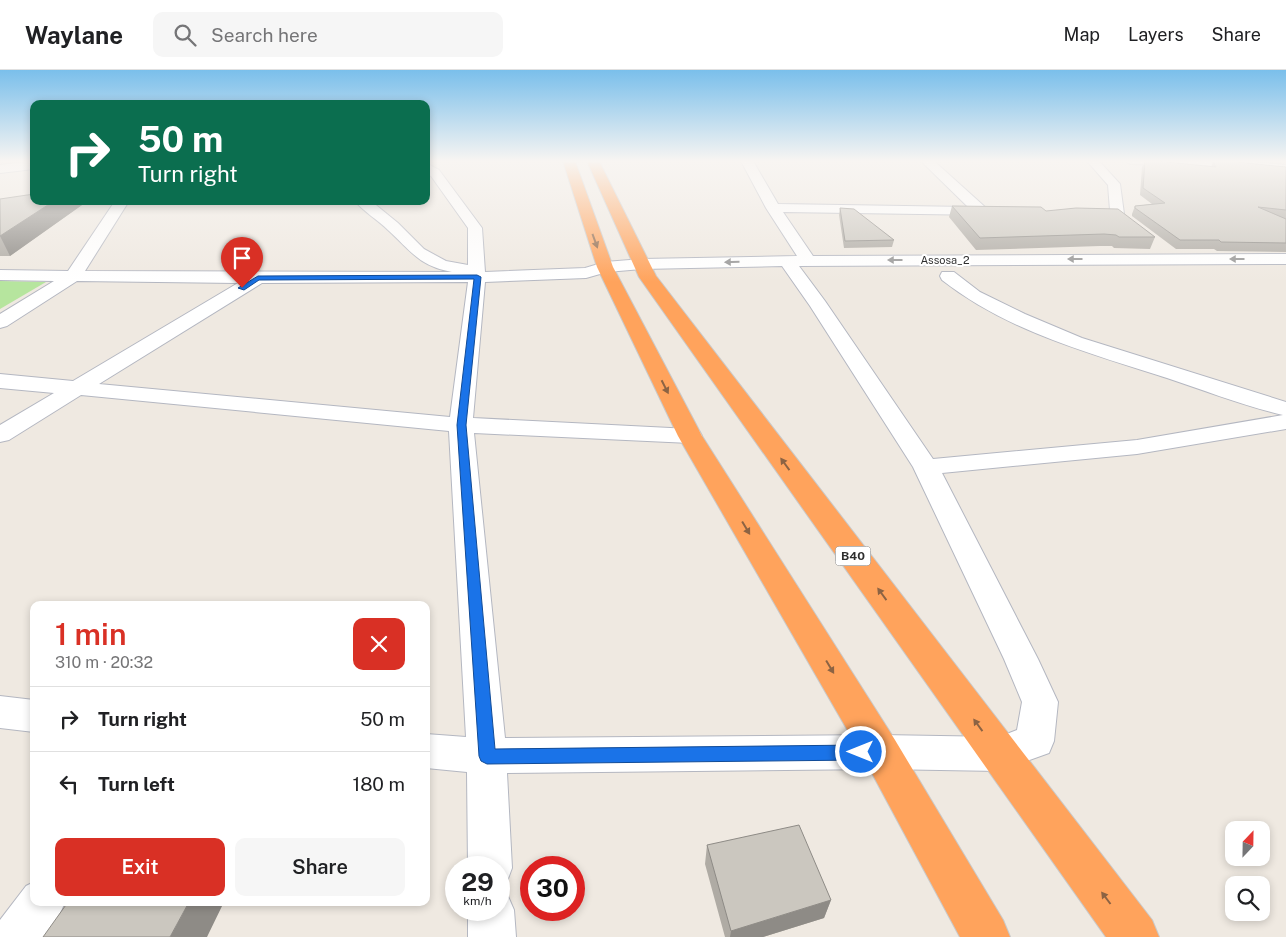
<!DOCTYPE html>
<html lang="en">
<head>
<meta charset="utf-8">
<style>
	:root { --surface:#fff; --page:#f6f6f6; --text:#202124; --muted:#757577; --line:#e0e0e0; --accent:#d93025 }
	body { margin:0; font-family:"Public Sans",sans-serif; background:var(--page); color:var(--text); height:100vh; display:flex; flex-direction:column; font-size:19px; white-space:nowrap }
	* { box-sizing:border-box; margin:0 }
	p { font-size:16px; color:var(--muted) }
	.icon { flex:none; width:28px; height:28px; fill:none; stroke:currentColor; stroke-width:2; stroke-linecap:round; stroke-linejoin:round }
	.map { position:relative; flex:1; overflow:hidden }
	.panel { position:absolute; left:30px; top:531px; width:400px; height:305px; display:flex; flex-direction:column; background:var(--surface); border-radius:10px; box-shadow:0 2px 8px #0003 }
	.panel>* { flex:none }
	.top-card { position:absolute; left:30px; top:30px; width:400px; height:105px; border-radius:10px; box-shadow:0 2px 8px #0003; background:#0b6e4f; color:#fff; overflow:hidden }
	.needle { width:32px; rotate:22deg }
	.controls { position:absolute; left:1225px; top:751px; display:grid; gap:10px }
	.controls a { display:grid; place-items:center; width:45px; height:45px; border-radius:10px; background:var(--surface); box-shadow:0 2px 8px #0003; font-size:25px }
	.speed { position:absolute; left:445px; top:786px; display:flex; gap:10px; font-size:25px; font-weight:700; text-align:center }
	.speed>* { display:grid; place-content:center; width:65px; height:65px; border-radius:50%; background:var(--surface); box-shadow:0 2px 8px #0003; line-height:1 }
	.speed small { font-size:12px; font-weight:400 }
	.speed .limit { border:8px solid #d22; background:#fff; color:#111 }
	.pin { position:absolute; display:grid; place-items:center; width:42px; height:42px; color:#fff; margin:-51px -21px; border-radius:50% 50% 50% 0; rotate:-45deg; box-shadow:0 0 5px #0007 }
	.pin .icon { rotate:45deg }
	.me { position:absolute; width:55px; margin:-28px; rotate:270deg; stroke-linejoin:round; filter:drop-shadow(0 0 4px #0008) }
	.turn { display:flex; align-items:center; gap:18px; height:105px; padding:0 25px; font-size:22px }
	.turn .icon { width:65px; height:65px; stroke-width:2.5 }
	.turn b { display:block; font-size:35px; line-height:42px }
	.round { display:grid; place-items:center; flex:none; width:52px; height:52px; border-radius:10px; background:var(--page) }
	.headline { display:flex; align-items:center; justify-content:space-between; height:85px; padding:0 25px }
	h1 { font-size:30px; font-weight:600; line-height:38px; color:var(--accent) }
	.cta { display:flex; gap:10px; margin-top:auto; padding:10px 25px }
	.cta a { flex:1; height:58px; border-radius:10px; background:var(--accent); color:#fff; font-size:20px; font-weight:600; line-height:58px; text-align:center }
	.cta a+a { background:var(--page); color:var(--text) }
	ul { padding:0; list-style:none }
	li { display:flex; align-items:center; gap:15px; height:65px; padding:0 25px; border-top:1px solid var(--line) }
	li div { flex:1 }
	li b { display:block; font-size:19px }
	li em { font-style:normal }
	header { display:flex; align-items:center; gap:30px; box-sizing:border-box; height:70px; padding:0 25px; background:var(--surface); border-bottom:1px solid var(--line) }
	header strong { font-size:24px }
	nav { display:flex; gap:28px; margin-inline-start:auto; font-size:18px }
	.search { width:350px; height:45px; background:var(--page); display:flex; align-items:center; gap:12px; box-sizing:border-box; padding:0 18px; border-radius:10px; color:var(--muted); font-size:19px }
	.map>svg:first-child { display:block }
	.green { fill:#b6e59e }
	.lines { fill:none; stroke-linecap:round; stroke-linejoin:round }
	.minor-casing { stroke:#b4b7c1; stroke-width:2 }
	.highway-casing { stroke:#c9c9c9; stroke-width:2 }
	.minor { fill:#fff; fill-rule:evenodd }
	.highway { fill:#ffa35c; fill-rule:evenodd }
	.wall { fill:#afaba4 }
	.shaded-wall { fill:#8e8b86 }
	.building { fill:#cbc7bf; stroke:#8e8b86 }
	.oneway { fill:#8c6343 }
	.oneway2 { fill:#969696 }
	.route { fill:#1a73e8; stroke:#114b97 }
	.labels { text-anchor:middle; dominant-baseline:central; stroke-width:4; stroke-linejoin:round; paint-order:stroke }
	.far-street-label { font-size:11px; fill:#2e2e2e; stroke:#fff }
	.shield { fill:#fff; stroke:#6d6d6d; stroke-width:1 }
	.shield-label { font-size:12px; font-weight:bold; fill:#2e2e2e }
</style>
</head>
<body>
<header>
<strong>Waylane</strong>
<div class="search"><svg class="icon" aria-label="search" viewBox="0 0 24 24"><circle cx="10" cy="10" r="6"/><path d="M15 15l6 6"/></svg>Search here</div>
<nav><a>Map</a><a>Layers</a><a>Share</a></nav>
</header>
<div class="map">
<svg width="1286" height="867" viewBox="0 0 1286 867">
	<rect width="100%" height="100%" fill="#efe9e1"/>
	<path class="green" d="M 0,211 L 46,212 L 0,239 Z"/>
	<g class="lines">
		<g class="minor-casing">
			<path id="minor" d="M 34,91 L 34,99 L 0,103 L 0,95 Z
				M 741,91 L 753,91 L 778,134 L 968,137 L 921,91 L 934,91 L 985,137 L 993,138 L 995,141 L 988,145 L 783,142 L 813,186 L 1286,184 L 1286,194 L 799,196 L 825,231 L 933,389 L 1137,370 L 1283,345 C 1244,336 1206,321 1167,308 C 1089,283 1007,261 942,210 L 940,206 L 942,202 L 954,202 L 980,222 L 1025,244 L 1082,268 L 1286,332 L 1286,359 L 1137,384 L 942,403 L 1038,589 L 1058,632 L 1054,671 L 1049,683 L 999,701 L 881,699 L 507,703 L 512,798 L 506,814 L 499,817 L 499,798 L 468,798 L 467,702 L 426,698 L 426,664 L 466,667 L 449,361 L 81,325 L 9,370 L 0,372 L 0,355 L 54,323 L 0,318 L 0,304 L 73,311 L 238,213 L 77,211 L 7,256 L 0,258 L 0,244 L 54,211 L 0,210 L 0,200 L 68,201 L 115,131 L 129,131 L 85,201 L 452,202 C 419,196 411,181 388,160 C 378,150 364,142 355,131 L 371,131 L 398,153 L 424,179 L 446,191 L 468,195 L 468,158 L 431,106 L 426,103 L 426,93 L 439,100 L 482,158 L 485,202 L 585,198 L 605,192 L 642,189 L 797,186 L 766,138 ZM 782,196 L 810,236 L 913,397 L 1004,589 L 1022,632 L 1017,660 L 999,667 L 881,665 L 505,668 L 474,363 L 690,373 L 699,371 L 702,366 L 699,361 L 690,359 L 473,348 L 485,212 L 586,208 L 607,202 L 642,199 ZM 468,212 L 450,347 L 99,314 L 262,213 Z
				M 1087,91 L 1099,91 L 1120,114 L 1124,144 L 1122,147 L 1084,147 L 1077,143 L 1084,139 L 1110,140 L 1108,115 Z
				M 1125,91 L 1245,91 L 1286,95 L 1286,103 L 1221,96 L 1131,94 Z
				M 0,626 L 34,630 L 34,662 L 0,658 Z
				M 34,812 L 34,832 L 65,832 L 58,848 L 45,867 L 0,867 L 0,850 L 26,816 Z
				M 499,820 L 507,824 L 514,840 L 516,867 L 468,867 L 468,840 L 499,840 Z"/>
		</g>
		<g class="highway-casing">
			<path id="highway" d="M 563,91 L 575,91 L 613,197 L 702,366 L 895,670 L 1003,850 L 1010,867 L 960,867 L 867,694 L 678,366 L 597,197 Z
				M 587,91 L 599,91 L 656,206 L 1152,850 L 1159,867 L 1106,867 L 639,207 Z"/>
		</g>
		<use href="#minor" class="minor"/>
		<use href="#highway" class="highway"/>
	</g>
	<path class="wall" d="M 1145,91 L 1157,91 L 1211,97 L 1213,91 L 1286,97 L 1286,182 L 1217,181 L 1214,179 L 1176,179 L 1132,146 L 1132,144 L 1135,136 L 1152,134 L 1140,125 L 1142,97 Z
		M 0,129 L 34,131 L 80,131 L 82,135 L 10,186 L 0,186 Z
		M 952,136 L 1046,141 L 1155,167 L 1150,179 L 1114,178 L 1112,176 L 1100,176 L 976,180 L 949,147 Z
		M 840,138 L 894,170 L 892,177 L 844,178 L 839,145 Z
		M 707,775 L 831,830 L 824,848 L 763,867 L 725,867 L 705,794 Z"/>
	<path class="shaded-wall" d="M 54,131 L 80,131 L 82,135 L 10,186 L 0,166 Z
		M 831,830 L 824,848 L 763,867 L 730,867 L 731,861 Z
		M 189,832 L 224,832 L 207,867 L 170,867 Z"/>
	<path class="building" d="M 1145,91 L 1157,91 L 1216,97 L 1213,91 L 1226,91 L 1286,97 L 1286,140 L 1258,137 L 1286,149 L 1286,173 L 1221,172 L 1219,170 L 1180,170 L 1135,138 L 1135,136 L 1165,133 L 1143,118 Z
		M 34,124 L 34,131 L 54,131 L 0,166 L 0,129 Z
		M 952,136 L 1041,137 L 1046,141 L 1076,138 L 1118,139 L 1155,167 L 1119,167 L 1116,165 L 1104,164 L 980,168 Z
		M 840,138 L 854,139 L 894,170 L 845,171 Z
		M 799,755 L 831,830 L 731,861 L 707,775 Z
		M 68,832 L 189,832 L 170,867 L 43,867 Z"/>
	<defs><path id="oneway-solid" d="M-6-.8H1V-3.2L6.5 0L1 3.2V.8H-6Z" transform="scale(1.25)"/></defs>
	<g class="oneway">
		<use href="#oneway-solid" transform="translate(595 171) rotate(70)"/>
		<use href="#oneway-solid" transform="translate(665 317) rotate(63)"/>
		<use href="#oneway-solid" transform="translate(785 394) rotate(-126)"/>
		<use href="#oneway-solid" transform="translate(746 458) rotate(59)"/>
		<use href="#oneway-solid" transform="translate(882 524) rotate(-126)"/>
		<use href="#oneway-solid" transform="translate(830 597) rotate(59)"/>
		<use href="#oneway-solid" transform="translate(978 655) rotate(-126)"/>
		<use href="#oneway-solid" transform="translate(1106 828) rotate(-127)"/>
	</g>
	<g class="oneway2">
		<use href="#oneway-solid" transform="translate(1075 189) rotate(180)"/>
		<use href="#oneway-solid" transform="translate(1237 189) rotate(-180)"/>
		<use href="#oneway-solid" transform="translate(895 190) rotate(180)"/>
		<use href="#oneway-solid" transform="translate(732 192) rotate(179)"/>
	</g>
	<linearGradient id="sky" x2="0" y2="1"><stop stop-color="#7abfeb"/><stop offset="0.43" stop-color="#f8f5f2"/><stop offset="1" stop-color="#f8f5f2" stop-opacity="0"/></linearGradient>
	<rect width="1286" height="212" fill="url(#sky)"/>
	<path class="route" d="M 477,205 L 481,207 L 466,355 L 495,679 L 861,675 L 867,677 L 869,682 L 867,688 L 861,690 L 487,694 L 481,691 L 479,686 L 457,355 L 474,209 L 259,210 L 244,220 L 238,218 L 258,206 Z"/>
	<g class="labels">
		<g class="far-street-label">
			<text x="945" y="190">Assosa_2</text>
		</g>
		<rect class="shield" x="835.5" y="476.5" width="35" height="19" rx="4"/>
		<g class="shield-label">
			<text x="853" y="486">B40</text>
		</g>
	</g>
</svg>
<div class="controls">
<a><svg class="needle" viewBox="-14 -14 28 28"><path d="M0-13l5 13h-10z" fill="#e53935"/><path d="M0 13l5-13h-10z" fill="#757577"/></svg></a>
<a><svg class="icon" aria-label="search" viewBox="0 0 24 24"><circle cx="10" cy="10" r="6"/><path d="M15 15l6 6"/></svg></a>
</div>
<div class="speed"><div>29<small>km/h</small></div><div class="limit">30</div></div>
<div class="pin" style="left:242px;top:218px;background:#d93025"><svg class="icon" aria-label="arrive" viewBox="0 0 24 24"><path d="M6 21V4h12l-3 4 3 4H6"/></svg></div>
<svg class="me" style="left:861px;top:682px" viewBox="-20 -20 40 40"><circle r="17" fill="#1a73e8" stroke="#fff" stroke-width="3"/><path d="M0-11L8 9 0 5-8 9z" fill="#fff"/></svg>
<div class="top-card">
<div class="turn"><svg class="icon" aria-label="right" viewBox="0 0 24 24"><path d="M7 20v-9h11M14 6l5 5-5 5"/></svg><div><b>50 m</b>Turn right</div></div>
</div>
<section class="panel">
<div class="headline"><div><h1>1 min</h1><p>310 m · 20:32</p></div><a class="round" style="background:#d93025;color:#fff"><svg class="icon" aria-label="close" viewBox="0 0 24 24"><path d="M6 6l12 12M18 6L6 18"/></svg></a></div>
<ul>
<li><svg class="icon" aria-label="right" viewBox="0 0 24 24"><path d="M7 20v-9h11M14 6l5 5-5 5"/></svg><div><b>Turn right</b></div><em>50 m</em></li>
<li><svg class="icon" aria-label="left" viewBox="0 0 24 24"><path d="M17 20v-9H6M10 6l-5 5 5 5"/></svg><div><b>Turn left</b></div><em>180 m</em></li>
</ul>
<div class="cta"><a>Exit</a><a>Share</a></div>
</section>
</div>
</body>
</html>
